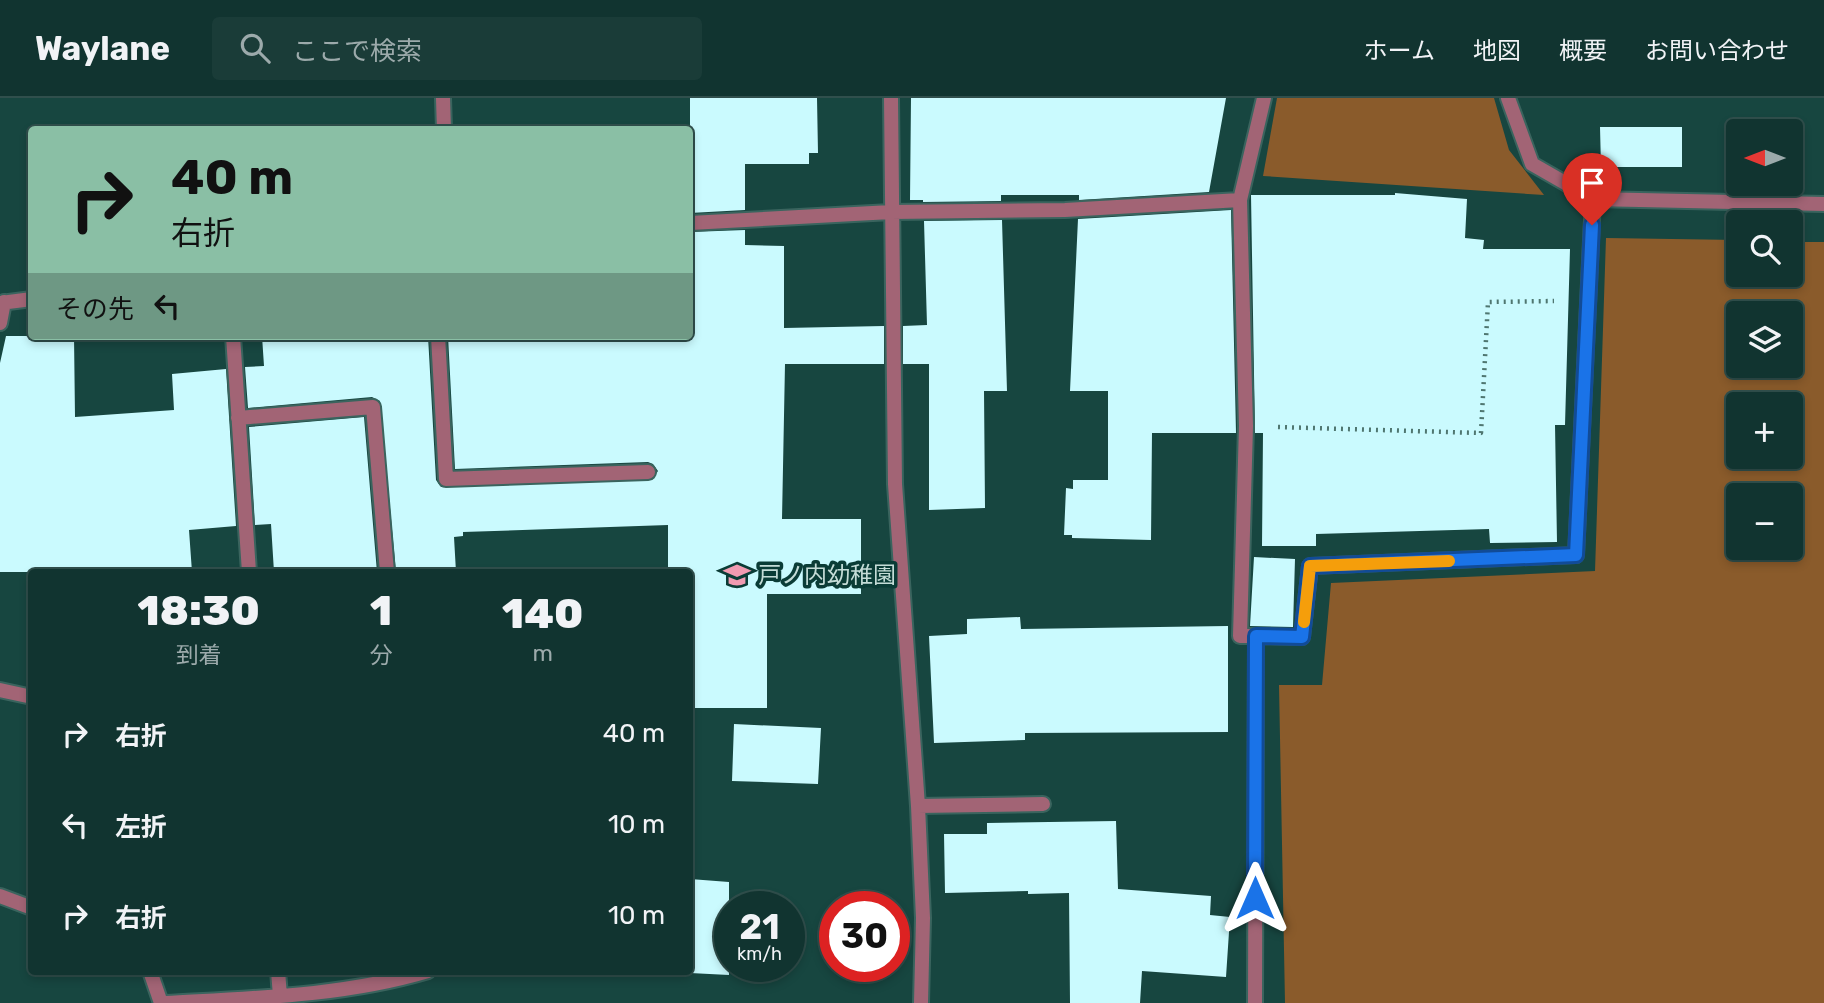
<!DOCTYPE html>
<html lang="ja">
<head>
<meta charset="utf-8">
<style>
	:root { --surface:#113430; --page:#1a3c38; --text:#f1f3f6; --muted:#9caaab; --line:#304f4c }
	body { margin:0; font-family:Rubik,"Noto Sans JP",sans-serif; background:var(--page); color:var(--text); height:100vh; display:flex; flex-direction:column; font-size:26px; white-space:nowrap }
	* { box-sizing:border-box; margin:0 }
	p { font-size:23px; color:var(--muted) }
	.icon { flex:none; width:38px; height:38px; fill:none; stroke:currentColor; stroke-width:2; stroke-linecap:round; stroke-linejoin:round }
	.map { position:relative; flex:1; overflow:hidden }
	.panel { position:absolute; left:28px; top:471px; width:665px; height:406px; display:flex; flex-direction:column; background:var(--surface); border-radius:7px; box-shadow:0 4px 10px #0003,0 0 0 2px var(--line) }
	.panel>* { flex:none }
	.guide { position:absolute; left:28px; top:28px; width:665px; height:214px; border-radius:7px; box-shadow:0 4px 10px #0003,0 0 0 2px var(--line); background:#8abfa5; color:#111; overflow:hidden }
	.needle { width:46px; rotate:270deg }
	.tools { position:absolute; left:1726px; top:21px; display:grid; gap:14px }
	.tools a { display:grid; place-items:center; width:77px; height:77px; border-radius:7px; background:var(--surface); box-shadow:0 4px 10px #0003,0 0 0 2px var(--line); font-size:35px }
	.speed { position:absolute; left:714px; top:793px; display:flex; gap:14px; font-size:35px; font-weight:700; text-align:center }
	.speed>* { display:grid; place-content:center; width:91px; height:91px; border-radius:50%; background:var(--surface); box-shadow:0 4px 10px #0003,0 0 0 2px var(--line); line-height:1 }
	.speed small { font-size:18px; font-weight:400 }
	.speed .limit { border:10px solid #d22; background:#fff; color:#111 }
	.pin { position:absolute; display:grid; place-items:center; width:60px; height:60px; color:#fff; margin:-72px -30px; border-radius:50% 50% 50% 0; rotate:-45deg; box-shadow:0 0 7px #0007 }
	.pin .icon { rotate:45deg }
	.me { position:absolute; width:77px; margin:-38px; rotate:0deg; stroke-linejoin:round; filter:drop-shadow(0 0 5px #0008) }
	.turn { display:flex; align-items:center; gap:24px; height:147px; padding:0 28px; font-size:32px }
	.turn .icon { width:91px; height:91px; stroke-width:2.5 }
	.turn b { display:block; font-size:49px; line-height:60px }
	.then { display:flex; align-items:center; height:66px; padding:0 28px; background:#0003; gap:14px; font-size:26px }
	.eta { display:flex; justify-content:space-evenly; align-items:center; height:119px; text-align:center }
	.eta b { font-size:42px; font-weight:800; line-height:49px }
	ul { padding:0; list-style:none }
	li { display:flex; align-items:center; gap:21px; height:91px; padding:0 28px }
	li div { flex:1 }
	li b { display:block; font-size:26px }
	li em { font-style:normal }
	header { display:flex; align-items:center; gap:42px; box-sizing:border-box; height:98px; padding:0 35px; background:var(--surface); border-bottom:2px solid var(--line) }
	header strong { font-size:33px }
	nav { display:flex; gap:38px; margin-inline-start:auto; font-size:24px }
	.search { width:490px; height:63px; background:var(--page); display:flex; align-items:center; gap:18px; box-sizing:border-box; padding:0 24px; border-radius:7px; color:var(--muted); font-size:26px }
	.map>svg:first-child { display:block }
	.green { fill:#8a5b2b; fill-rule:evenodd }
	.building { fill:#cafafe }
	.lines { fill:none; stroke-linecap:round; stroke-linejoin:round }
	.street-casing { stroke:#3a645e; stroke-width:18 }
	.path { stroke:#4f7670; stroke-width:4.5; stroke-dasharray:2 5; stroke-linecap:butt }
	.street { stroke:#a26475; stroke-width:14 }
	.route-casing { stroke:#114b97; stroke-width:18 }
	.route { stroke:#1a73e8; stroke-width:12 }
	.slow { stroke:#f59e0b; stroke-width:12 }
	.labels { text-anchor:middle; dominant-baseline:central; stroke-width:7; stroke-linejoin:round; paint-order:stroke }
	.poi-label { font-size:23px; fill:#c4dcd7; stroke:#0a3c36; text-anchor:start }
</style>
</head>
<body>
<header>
<strong>Waylane</strong>
<div class="search"><svg class="icon" aria-label="search" viewBox="0 0 24 24"><circle cx="10" cy="10" r="6"/><path d="M15 15l6 6"/></svg>ここで検索</div>
<nav><a>ホーム</a><a>地図</a><a>概要</a><a>お問い合わせ</a></nav>
</header>
<div class="map">
<svg width="1824" height="905" viewBox="0 0 1824 905">
	<rect width="100%" height="100%" fill="#174640"/>
	<path class="green" d="M 1277,0 L 1494,0 L 1509,52 L 1544,97 L 1263,78 Z
		M 1606,140 L 1738,142 L 1738,177 L 1790,177 L 1790,144 L 1824,144 L 1824,905 L 1285,905 L 1279,587 L 1322,587 L 1331,485 L 1595,473 ZM 1738,215 L 1790,215 L 1790,268 L 1738,268 ZM 1738,306 L 1790,306 L 1790,359 L 1738,359 ZM 1738,397 L 1790,397 L 1790,450 L 1738,450 Z"/>
	<path class="building" d="M 690,0 L 817,0 L 818,55 L 809,55 L 809,66 L 745,66 L 745,112 L 690,115 Z
		M 911,0 L 1226,0 L 1209,94 L 1079,102 L 1079,97 L 1001,97 L 1001,103 L 923,104 L 923,102 L 910,102 Z
		M 1600,29 L 1682,29 L 1682,69 L 1601,69 Z
		M 1395,95 L 1467,101 L 1465,140 L 1484,142 L 1483,151 L 1570,151 L 1565,327 L 1555,327 L 1557,444 L 1490,445 L 1489,431 L 1316,436 L 1316,448 L 1262,448 L 1263,335 L 1255,335 L 1251,97 L 1395,97 Z
		M 1231,112 L 1236,335 L 1152,335 L 1151,442 L 1072,440 L 1072,437 L 1064,437 L 1066,390 L 1073,391 L 1073,382 L 1108,382 L 1108,293 L 1070,293 L 1078,121 Z
		M 1002,122 L 1007,293 L 984,293 L 985,410 L 929,412 L 929,266 L 903,266 L 903,228 L 927,227 L 924,123 Z
		M 745,132 L 745,147 L 784,148 L 784,230 L 884,228 L 884,266 L 785,266 L 782,421 L 861,421 L 861,496 L 767,496 L 767,610 L 690,610 L 690,474 L 668,474 L 668,427 L 463,434 L 463,438 L 454,439 L 456,474 L 396,474 L 380,303 L 372,299 L 248,310 L 245,269 L 264,268 L 262,238 L 428,238 L 436,382 L 441,389 L 652,382 L 658,373 L 653,366 L 648,364 L 455,371 L 448,238 L 690,238 L 690,134 Z
		M 6,238 L 74,238 L 75,319 L 174,312 L 172,276 L 226,271 L 236,428 L 189,432 L 192,474 L 125,474 L 42,469 L 42,474 L 0,474 L 0,265 Z
		M 364,319 L 377,474 L 274,474 L 271,426 L 255,427 L 249,329 Z
		M 1254,459 L 1295,461 L 1293,529 L 1250,528 Z
		M 1020,519 L 1021,531 L 1228,528 L 1228,634 L 1025,635 L 1025,642 L 934,645 L 929,538 L 967,536 L 967,521 Z
		M 734,626 L 821,630 L 818,686 L 732,683 Z
		M 1116,723 L 1118,791 L 1211,798 L 1210,817 L 1230,819 L 1226,879 L 1142,873 L 1140,905 L 1070,905 L 1069,795 L 1028,796 L 1028,793 L 945,795 L 944,736 L 987,736 L 987,725 Z
		M 690,781 L 729,784 L 729,877 L 690,875 Z"/>
	<g class="lines">
		<g class="street-casing">
			<path id="street" d="M 443,0 L 444,32
				M 891,0 L 895,386 L 918,708 L 923,820 L 921,905
				M 1508,0 L 1532,66 L 1593,101
				M 1240,102 L 1246,328 L 1240,538 L 1256,538 L 1255,905
				M 690,125 L 891,114 L 1065,112 L 1240,102 L 1264,0
				M 0,205 L 32,201
				M 0,225 L 4,204
				M 233,238 L 249,474
				M 438,238 L 446,381 L 648,374
				M 238,320 L 373,309 L 387,474
				M 1256,538 L 1302,539 L 1310,468 L 1576,457 L 1593,101 L 1824,106
				M 0,592 L 32,599
				M 918,708 L 1043,706
				M 0,798 L 32,810
				M 150,873 L 161,905
				M 278,873 L 280,898
				M 166,905 C 253,900 344,898 428,873"/>
		</g>
		<path class="path" d="M 1278,329 L 1481,335 L 1488,204 L 1554,203"/>
		<use href="#street" class="street"/>
	</g>
	<g class="lines">
		<g class="route-casing">
			<path id="route" d="M 1255,800 L 1256,538 L 1302,539 L 1310,468 L 1576,457 L 1592,127"/>
		</g>
		<use href="#route" class="route"/>
		<path class="slow" d="M 1304,524 L 1310,468 L 1449,463"/>
	</g>
	<defs>
		<g id="school-bare" transform="scale(2.1)"><path d="M0-5L7-2L0 1L-7-2ZM-4 1L0 2.5L4 1V4Q0 6-4 4Z" fill="#f19ab1" stroke="#0a3c36" stroke-width="2.5" paint-order="stroke"/></g>
	</defs>
	<g fill-rule="evenodd">
		<use href="#school-bare" x="737" y="477"/>
	</g>
	<g class="labels">
		<g class="poi-label">
			<text x="758" y="477">戸ノ内幼稚園</text>
		</g>
	</g>
</svg>
<div class="tools">
<a><svg class="needle" viewBox="-14 -14 28 28"><path d="M0-13l5 13h-10z" fill="#e53935"/><path d="M0 13l5-13h-10z" fill="#9caaab"/></svg></a>
<a><svg class="icon" aria-label="search" viewBox="0 0 24 24"><circle cx="10" cy="10" r="6"/><path d="M15 15l6 6"/></svg></a>
<a><svg class="icon" aria-label="layers" viewBox="0 0 24 24"><path d="M12 4l9 5-9 5-9-5zM3 14l9 5 9-5"/></svg></a>
<a>+</a>
<a>−</a>
</div>
<div class="speed"><div>21<small>km/h</small></div><div class="limit">30</div></div>
<div class="pin" style="left:1592px;top:127px;background:#d93025"><svg class="icon" aria-label="arrive" viewBox="0 0 24 24"><path d="M6 21V4h12l-3 4 3 4H6"/></svg></div>
<svg class="me" style="left:1255px;top:800px" viewBox="-20 -20 40 40"><path d="M0-17L14 15 0 8-14 15z" fill="#1a73e8" stroke="#fff" stroke-width="4"/></svg>
<div class="guide">
<div class="turn"><svg class="icon" aria-label="right" viewBox="0 0 24 24"><path d="M7 20v-9h11M14 6l5 5-5 5"/></svg><div><b>40 m</b>右折</div></div>
<div class="then">その先<svg class="icon" aria-label="left" viewBox="0 0 24 24"><path d="M17 20v-9H6M10 6l-5 5 5 5"/></svg></div>
</div>
<section class="panel">
<div class="eta">
<div><b>18:30</b><p>到着</p></div>
<div><b>1</b><p>分</p></div>
<div><b>140</b><p>m</p></div>
</div>
<ul>
<li><svg class="icon" aria-label="right" viewBox="0 0 24 24"><path d="M7 20v-9h11M14 6l5 5-5 5"/></svg><div><b>右折</b></div><em>40 m</em></li>
<li><svg class="icon" aria-label="left" viewBox="0 0 24 24"><path d="M17 20v-9H6M10 6l-5 5 5 5"/></svg><div><b>左折</b></div><em>10 m</em></li>
<li><svg class="icon" aria-label="right" viewBox="0 0 24 24"><path d="M7 20v-9h11M14 6l5 5-5 5"/></svg><div><b>右折</b></div><em>10 m</em></li>
</ul>
</section>
</div>
</body>
</html>
